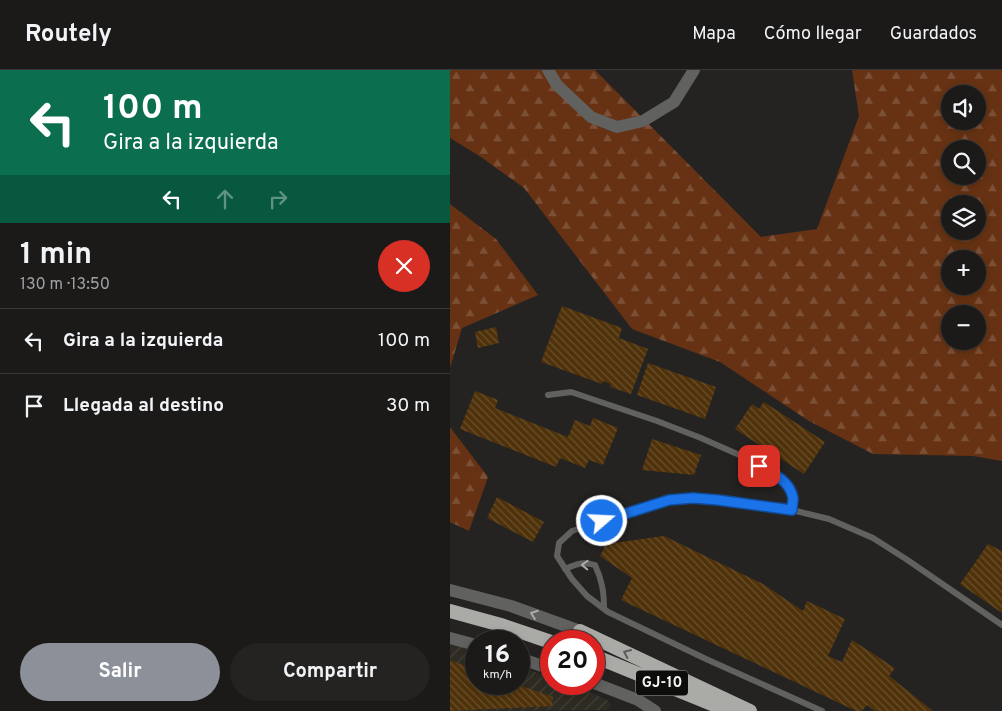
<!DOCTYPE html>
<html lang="es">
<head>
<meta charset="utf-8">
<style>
	:root { --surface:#1b1a19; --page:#242322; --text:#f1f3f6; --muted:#a0a1a2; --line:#393838; --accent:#8c9099 }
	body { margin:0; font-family:Overpass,sans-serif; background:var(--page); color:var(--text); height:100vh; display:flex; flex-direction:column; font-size:19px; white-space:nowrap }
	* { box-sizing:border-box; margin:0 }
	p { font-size:16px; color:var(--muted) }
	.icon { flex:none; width:28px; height:28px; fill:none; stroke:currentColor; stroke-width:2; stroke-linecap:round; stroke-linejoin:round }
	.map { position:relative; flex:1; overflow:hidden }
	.panel { display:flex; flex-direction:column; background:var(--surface); width:450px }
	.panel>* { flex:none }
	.guide { background:#0b6e4f; color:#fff; overflow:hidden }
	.controls { position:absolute; left:491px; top:15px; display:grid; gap:10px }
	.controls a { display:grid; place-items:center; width:45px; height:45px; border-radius:50%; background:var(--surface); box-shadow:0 2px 8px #0003,0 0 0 1px var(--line); font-size:25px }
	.speed { position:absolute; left:15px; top:560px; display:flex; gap:10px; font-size:25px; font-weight:700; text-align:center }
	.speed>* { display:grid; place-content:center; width:65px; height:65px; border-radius:50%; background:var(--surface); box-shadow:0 2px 8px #0003,0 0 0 1px var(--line); line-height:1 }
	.speed small { font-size:12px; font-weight:400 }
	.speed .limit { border:8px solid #d22; background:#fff; color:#111 }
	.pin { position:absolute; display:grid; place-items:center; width:42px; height:42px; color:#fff; margin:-21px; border-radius:10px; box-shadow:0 2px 8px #0006 }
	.me { position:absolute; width:55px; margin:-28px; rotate:71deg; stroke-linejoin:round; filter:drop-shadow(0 0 4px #0008) }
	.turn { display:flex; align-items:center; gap:18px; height:105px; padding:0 20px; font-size:22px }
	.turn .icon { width:65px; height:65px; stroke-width:2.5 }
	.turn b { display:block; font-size:35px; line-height:42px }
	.lanes { display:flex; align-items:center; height:48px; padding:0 20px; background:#0003; justify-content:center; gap:25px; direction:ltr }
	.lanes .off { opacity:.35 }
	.round { display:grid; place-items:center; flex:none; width:52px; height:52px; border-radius:26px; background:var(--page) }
	.overview { display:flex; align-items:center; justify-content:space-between; height:85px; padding:0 20px }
	h1 { font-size:30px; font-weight:700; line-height:38px }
	.action { display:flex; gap:10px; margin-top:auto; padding:10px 20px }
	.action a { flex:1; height:58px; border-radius:30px; background:var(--accent); color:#fff; font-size:20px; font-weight:700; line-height:58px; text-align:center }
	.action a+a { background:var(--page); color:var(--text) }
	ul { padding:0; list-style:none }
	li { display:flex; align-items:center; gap:15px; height:65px; padding:0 20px; border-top:1px solid var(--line) }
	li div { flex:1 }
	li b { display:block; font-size:19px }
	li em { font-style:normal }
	header { display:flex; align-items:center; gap:30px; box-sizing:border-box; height:70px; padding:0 25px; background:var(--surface); border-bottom:1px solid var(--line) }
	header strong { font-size:24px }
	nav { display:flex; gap:28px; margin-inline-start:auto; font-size:18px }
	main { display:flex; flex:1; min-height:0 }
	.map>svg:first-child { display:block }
	.industrial { fill:url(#industrial-furrows) }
	.forest { fill:url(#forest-firs); fill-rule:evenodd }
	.building { fill:url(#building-back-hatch) }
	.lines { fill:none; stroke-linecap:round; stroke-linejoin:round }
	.service { stroke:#61615f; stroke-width:6 }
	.minor { stroke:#61615f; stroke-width:12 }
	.tertiary { stroke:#61615f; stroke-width:12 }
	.trunk { stroke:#aaaaa7; stroke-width:14 }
	.oneway { stroke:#ababa9 }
	.oneway2 { stroke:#5c5c5a }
	.route-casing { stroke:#114b97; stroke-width:12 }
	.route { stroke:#1a73e8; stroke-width:9 }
	.labels { text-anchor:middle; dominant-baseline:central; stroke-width:5; stroke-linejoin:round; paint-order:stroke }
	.shield { fill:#0d0d0c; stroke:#afafae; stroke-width:1 }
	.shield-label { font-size:15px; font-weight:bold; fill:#f5f5f3 }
</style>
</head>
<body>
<header>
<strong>Routely</strong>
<nav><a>Mapa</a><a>Cómo llegar</a><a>Guardados</a></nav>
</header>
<main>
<section class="panel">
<div class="guide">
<div class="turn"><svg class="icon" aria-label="left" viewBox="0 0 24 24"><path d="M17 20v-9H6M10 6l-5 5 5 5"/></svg><div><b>100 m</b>Gira a la izquierda</div></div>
<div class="lanes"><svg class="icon" aria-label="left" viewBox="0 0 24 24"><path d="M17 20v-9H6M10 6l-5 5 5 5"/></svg><svg class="icon off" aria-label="ahead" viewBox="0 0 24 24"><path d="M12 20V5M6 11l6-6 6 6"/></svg><svg class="icon off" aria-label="right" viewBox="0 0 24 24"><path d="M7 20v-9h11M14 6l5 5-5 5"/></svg></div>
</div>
<div class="overview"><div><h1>1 min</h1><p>130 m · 13:50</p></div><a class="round" style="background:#d93025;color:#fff"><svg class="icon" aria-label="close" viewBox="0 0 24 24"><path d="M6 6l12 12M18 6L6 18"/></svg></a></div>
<ul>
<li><svg class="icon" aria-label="left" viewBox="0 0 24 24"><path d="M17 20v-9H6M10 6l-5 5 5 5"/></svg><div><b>Gira a la izquierda</b></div><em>100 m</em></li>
<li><svg class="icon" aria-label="arrive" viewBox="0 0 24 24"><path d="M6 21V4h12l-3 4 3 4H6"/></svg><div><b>Llegada al destino</b></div><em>30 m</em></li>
</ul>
<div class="action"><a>Salir</a><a>Compartir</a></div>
</section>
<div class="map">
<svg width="552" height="641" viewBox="0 0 552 641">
	<defs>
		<pattern id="industrial-furrows" width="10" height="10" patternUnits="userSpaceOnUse" patternTransform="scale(1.25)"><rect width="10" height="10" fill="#2d2b22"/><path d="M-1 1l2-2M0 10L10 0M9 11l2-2" fill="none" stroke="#424038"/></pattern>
		<pattern id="forest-firs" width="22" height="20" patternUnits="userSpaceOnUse" patternTransform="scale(1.25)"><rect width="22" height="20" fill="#663213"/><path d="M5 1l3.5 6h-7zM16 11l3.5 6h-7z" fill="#7c5036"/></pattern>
		<pattern id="building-back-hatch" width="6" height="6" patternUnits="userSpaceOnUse" patternTransform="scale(1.25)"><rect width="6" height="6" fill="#4f320a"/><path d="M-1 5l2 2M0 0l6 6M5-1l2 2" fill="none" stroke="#69502e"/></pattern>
	</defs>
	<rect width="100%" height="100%" fill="#242321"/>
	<path class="industrial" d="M 0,575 L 17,578 L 26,582 L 26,614 L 69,614 L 69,596 L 101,608 L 101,614 L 119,614 L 136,620 L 157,630 L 161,635 L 157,640 L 0,641 Z"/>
	<path class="forest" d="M 0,0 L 145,0 L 311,167 L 367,159 L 409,46 L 402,0 L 552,0 L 552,391 L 523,386 L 423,384 L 359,351 L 270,292 L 182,259 L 74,118 L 31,87 L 0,68 ZM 500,24 L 528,24 L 528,51 L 500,51 ZM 500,79 L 528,79 L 528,106 L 500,106 ZM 500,134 L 528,134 L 528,161 L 500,161 ZM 500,189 L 528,189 L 528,216 L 500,216 ZM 500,244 L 528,244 L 528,271 L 500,271 Z
		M 0,134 L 46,169 L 88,225 L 12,258 L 0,298 Z
		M 0,357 L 38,407 L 19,461 L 0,452 Z"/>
	<path class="building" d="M 112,236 L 172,258 L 169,268 L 198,279 L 181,324 L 160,317 L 161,314 L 153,311 L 152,314 L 91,292 Z
		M 46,257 L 49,273 L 28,278 L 25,262 Z
		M 198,293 L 266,317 L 255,349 L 187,325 Z
		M 25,321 L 48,330 L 45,338 L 118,367 L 125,350 L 140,356 L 143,348 L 168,358 L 153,395 L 139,390 L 135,398 L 110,388 L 106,397 L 10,359 Z
		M 314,332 L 375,372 L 354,404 L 285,359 L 302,334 L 309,339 Z
		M 202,369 L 251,385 L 244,405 L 192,400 Z
		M 47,427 L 94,452 L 83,472 L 37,448 Z
		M 214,466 L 313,514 L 353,541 L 357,531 L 395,549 L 378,586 L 392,592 L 402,570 L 445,598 L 439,606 L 483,641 L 425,641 L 417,635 L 412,641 L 406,641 L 171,530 L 182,508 L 150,486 L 156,474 Z
		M 538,474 L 552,481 L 552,543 L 510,514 Z
		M 0,590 L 26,600 L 26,614 L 66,614 L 103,627 L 102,636 L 0,641 Z"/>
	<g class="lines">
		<path class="service" d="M 98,325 L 121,322 L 207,351 L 251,368 L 294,387 L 324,404 L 333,411 L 339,420 L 343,429 L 342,440
			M 115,499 C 127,494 132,491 145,495 C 152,510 154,522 154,539
			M 372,641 L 256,589 L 158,542 L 137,526 L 122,509 L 107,486 L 109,473 L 122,461 L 196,436 L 219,430 L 243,428 L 267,430 L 342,440 L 379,449 L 423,468 L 456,489 L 552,555"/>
		<path class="minor" d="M 98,0 L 107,15 L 141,47 L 167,57 L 193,51 L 224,32 L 244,0"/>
		<path class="tertiary" d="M 0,520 L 61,536 L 130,561
			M 0,568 L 26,575
			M 69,588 L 101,599
			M 144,613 L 188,630 L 205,641"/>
		<path class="trunk" d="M 0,541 L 51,555 L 101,572
			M 130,561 L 300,641
			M 144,586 L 279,641"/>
	</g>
	<defs><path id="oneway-chevron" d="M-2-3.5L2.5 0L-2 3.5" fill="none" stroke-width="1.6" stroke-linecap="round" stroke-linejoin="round" transform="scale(1.25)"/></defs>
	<g class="oneway">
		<use href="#oneway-chevron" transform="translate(135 495) rotate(-178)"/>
		<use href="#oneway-chevron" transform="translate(84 544) rotate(-160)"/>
	</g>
	<use class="oneway2" href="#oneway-chevron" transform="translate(177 583) rotate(-155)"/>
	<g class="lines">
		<g class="route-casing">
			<path id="route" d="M 152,451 L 219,430 L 243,428 L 268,430 L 342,440 C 342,436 343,432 343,428 C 340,411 323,403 309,396"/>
		</g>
		<use href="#route" class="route"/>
	</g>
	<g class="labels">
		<rect class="shield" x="186" y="600.5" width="52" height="25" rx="4"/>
		<g class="shield-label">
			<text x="212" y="613">GJ-10</text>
		</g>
	</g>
</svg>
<div class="controls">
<a><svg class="icon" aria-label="sound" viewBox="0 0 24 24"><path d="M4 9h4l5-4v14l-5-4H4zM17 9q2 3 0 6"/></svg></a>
<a><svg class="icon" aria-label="search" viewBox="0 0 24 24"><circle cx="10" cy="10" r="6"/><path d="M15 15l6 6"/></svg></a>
<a><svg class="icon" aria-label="layers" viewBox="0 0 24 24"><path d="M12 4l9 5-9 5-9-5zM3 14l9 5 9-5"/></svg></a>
<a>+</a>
<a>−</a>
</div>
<div class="speed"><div>16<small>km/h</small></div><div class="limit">20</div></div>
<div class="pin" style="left:309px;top:396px;background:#d93025"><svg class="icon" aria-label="arrive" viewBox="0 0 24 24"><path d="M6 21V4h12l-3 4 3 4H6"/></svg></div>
<svg class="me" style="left:152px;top:451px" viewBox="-20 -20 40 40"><circle r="17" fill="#1a73e8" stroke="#fff" stroke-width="3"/><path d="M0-11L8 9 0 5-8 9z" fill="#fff"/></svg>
</div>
</main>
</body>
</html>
